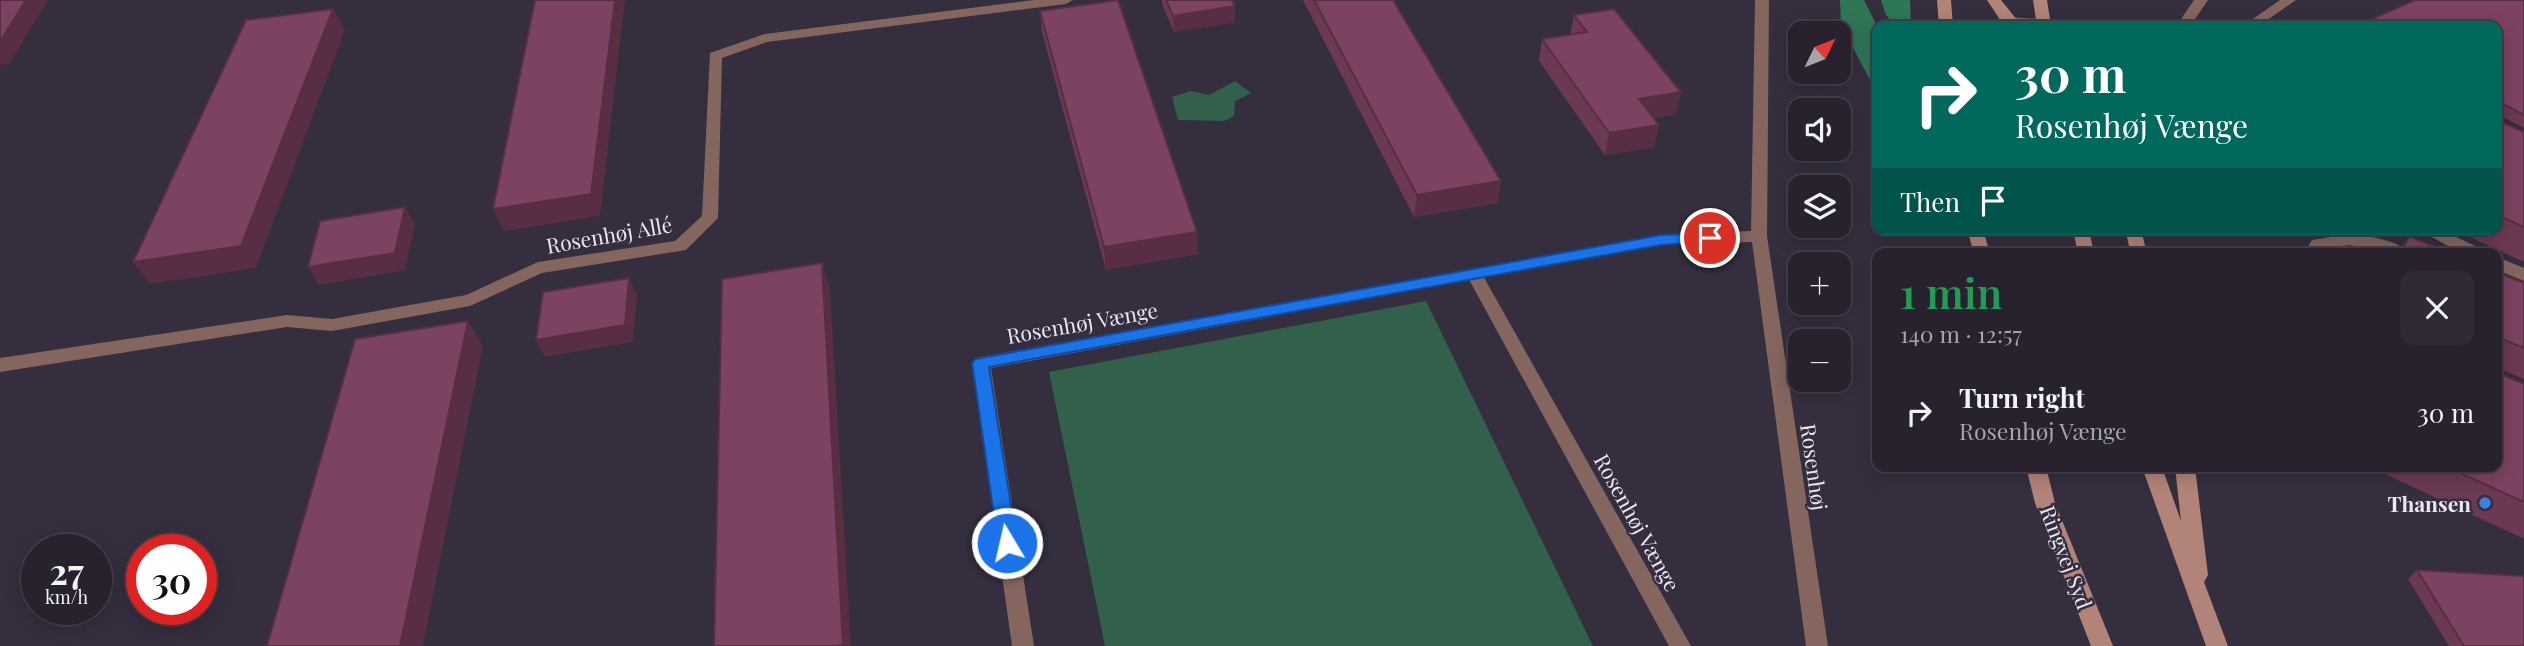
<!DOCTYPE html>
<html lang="en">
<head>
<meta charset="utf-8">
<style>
	:root { --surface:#27222e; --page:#2f2a36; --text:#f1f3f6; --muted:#a4a4aa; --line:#433f4a }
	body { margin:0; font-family:"Playfair Display",serif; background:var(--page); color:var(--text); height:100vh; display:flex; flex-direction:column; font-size:26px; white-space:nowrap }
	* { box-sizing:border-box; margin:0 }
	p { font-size:23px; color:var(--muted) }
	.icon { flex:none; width:38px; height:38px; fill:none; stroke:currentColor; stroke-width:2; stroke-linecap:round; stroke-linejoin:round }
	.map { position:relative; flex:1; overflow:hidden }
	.details { position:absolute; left:1872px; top:248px; width:630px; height:224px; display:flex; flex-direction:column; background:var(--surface); border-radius:14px; box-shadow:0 4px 18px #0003,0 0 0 2px var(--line) }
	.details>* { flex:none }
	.banner { position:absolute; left:1872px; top:21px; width:630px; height:214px; border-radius:14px; box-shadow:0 4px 18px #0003,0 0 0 2px var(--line); background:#00695c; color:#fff; overflow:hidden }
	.needle { width:46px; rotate:47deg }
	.fabs { position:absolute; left:1788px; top:21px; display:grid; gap:14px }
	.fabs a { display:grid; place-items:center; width:63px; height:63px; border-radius:14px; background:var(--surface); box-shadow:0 4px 18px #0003,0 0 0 2px var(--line); font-size:35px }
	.speed { position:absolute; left:21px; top:534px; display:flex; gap:14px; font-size:35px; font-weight:700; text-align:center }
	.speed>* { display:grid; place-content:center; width:91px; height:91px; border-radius:50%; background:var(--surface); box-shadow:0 4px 18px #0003,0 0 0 2px var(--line); line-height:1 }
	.speed small { font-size:18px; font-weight:400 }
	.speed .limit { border:10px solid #d22; background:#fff; color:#111 }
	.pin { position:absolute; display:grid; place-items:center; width:60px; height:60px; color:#fff; margin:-30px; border:4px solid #fff; border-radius:50%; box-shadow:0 2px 7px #0007 }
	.me { position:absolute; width:77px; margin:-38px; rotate:351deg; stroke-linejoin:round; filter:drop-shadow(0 0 5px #0008) }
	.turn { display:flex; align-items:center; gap:24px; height:147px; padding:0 28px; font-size:32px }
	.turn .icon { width:91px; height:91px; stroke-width:2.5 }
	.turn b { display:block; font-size:49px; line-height:60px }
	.then { display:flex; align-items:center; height:66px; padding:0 28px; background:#0003; gap:14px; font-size:26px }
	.round { display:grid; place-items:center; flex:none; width:74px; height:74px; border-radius:14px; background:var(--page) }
	.overview { display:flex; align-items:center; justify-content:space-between; height:119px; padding:0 28px }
	h1 { font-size:42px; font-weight:600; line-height:52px; color:#1e9e55 }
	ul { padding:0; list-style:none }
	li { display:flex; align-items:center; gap:21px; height:91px; padding:0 28px }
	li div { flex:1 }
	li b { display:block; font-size:26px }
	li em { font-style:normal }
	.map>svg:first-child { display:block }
	.green { fill:#31614a }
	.forest { fill:#2e7656 }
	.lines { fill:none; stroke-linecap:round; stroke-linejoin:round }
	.service { fill:#84665f; fill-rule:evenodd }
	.minor { fill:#84665f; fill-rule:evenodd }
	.secondary { fill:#b28378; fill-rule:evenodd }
	.wall { fill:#6b3953 }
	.shaded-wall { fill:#572e44 }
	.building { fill:#7c4261; stroke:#572e44; stroke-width:2 }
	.route { fill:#1a73e8; stroke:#114b97; stroke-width:2 }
	.shop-dot { fill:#3f7fe0; stroke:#342e3e; stroke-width:2.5 }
	.labels { text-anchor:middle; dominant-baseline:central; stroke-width:5; stroke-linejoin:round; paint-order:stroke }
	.street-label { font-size:21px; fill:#eae6f0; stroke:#342e3e }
	.poi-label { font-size:21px; font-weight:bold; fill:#eae6f0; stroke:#342e3e; text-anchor:end }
</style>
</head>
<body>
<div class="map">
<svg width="2524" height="646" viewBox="0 0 2524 646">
	<rect width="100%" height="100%" fill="#342e3e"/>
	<path class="green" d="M 1235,81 L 1251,93 L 1235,101 L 1234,116 L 1224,121 L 1178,120 L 1172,97 L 1191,91 L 1209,95 Z
		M 1426,301 L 1593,646 L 1105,646 L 1049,372 Z"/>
	<path class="forest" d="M 1840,0 L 1864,0 L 1878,28 L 1878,95 L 1841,25 Z
		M 1881,0 L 1910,0 L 1911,26 L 1896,26 L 1886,15 Z"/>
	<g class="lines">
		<path class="service" d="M 2417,229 L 2439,229 L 2484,250 L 2486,254 L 2463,254 Z
			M 2350,234 C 2368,236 2399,240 2411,254 L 2387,254 L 2350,245 L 2324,248 L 2320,254 L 2304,254 L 2312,240 Z
			M 2497,257 L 2524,268 L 2524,281 L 2497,270 Z
			M 1474,268 L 1482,274 L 1691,646 L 1669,646 L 1466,274 Z"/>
		<path class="minor" d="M 1034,0 L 1073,0 L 1066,4 L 767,42 L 722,58 L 718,218 L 686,250 L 542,273 L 470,306 L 332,331 L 287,327 L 0,372 L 0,358 L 287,315 L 332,319 L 466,295 L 538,262 L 675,241 L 702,216 L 710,53 L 765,34 Z
			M 1755,0 L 1769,0 L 1767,236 L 1828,646 L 1806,646 L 1752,242 L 1661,245 L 991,368 L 1034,646 L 1012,646 L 972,363 L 975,358 L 1661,235 L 1751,231 Z
			M 2194,0 L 2208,0 L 2191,25 L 2171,26 L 2181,19 Z
			M 2280,0 L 2296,0 L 2259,26 L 2243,26 Z
			M 2008,17 L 2084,22 L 2091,26 L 1970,26 L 1977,22 Z"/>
		<path class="secondary" d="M 1937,0 L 1951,0 L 1953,26 L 1939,26 Z
			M 1987,0 L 2001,0 L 2022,26 L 2003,24 Z
			M 2033,0 L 2047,0 L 2051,26 L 2037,26 Z
			M 1967,229 L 1983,229 L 1990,254 L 1974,254 Z
			M 2073,229 L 2089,229 L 2094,254 L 2078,254 Z
			M 2125,229 L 2141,229 L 2147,254 L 2131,254 Z
			M 2026,467 L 2046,467 L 2055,503 L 2113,646 L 2091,646 L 2035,503 Z
			M 2142,467 L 2162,467 L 2181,521 L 2175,467 L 2195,467 L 2208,575 L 2204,582 L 2228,646 L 2206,646 Z"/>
	</g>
	<path class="wall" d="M 1162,0 L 1232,0 L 1235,22 L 1174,32 L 1162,4 Z
		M 1303,0 L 1393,0 L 1498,203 L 1414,217 Z
		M 2524,0 L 2524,128 L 2497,114 L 2497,26 Z
		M 1040,11 L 1197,232 L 1198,254 L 1106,270 L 1042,32 Z
		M 1574,15 L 1681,92 L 1675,114 L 1654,118 L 1659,125 L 1654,147 L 1605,155 L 1539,61 L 1542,39 L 1570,35 Z
		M 2497,120 L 2524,132 L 2524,262 L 2453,229 L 2497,229 Z
		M 2409,236 L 2452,254 L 2396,254 Z
		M 2497,272 L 2524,283 L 2524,379 L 2497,368 Z
		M 2524,384 L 2524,539 L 2370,467 L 2497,467 Z
		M 2417,570 L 2524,646 L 2449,646 L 2408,579 Z"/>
	<path class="shaded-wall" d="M 26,0 L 48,0 L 9,64 L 0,65 L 0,42 Z
		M 615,0 L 625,0 L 600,216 L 504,231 L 493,209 Z
		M 1235,6 L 1235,22 L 1174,32 L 1173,16 Z
		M 333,9 L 345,30 L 256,268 L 150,284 L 133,262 Z
		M 1681,92 L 1675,114 L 1634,121 L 1639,99 Z
		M 1659,125 L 1654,147 L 1605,155 L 1609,133 Z
		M 1501,181 L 1498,203 L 1414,217 L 1417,195 Z
		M 405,207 L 415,224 L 405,270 L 319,285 L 308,267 Z
		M 1197,232 L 1198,254 L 1106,270 L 1104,247 Z
		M 822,263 L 830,288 L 851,646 L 837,646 Z
		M 629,278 L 637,295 L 633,342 L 545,357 L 536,340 Z
		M 468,321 L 483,346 L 423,646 L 400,646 Z"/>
	<path class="building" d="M 0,0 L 26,0 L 0,42 Z
		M 535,0 L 615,0 L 591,194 L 493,209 Z
		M 1118,0 L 1197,232 L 1104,247 L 1040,11 Z
		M 1166,0 L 1232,0 L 1235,6 L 1173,16 Z
		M 1314,0 L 1393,0 L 1501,181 L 1417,195 Z
		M 2415,0 L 2524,0 L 2524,115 L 2497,101 L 2497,26 L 2356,26 Z
		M 333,9 L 241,246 L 133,262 L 246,20 Z
		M 1614,9 L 1681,92 L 1639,99 L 1659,125 L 1609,133 L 1542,39 L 1587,32 L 1574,15 Z
		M 2497,120 L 2524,132 L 2524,227 L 2497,215 Z
		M 405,207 L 395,253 L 308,267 L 320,221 Z
		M 2409,236 L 2452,254 L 2400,254 Z
		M 822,263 L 843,645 L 837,646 L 714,646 L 722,279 Z
		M 2497,272 L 2524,283 L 2524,348 L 2497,337 Z
		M 629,278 L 625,325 L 536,340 L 543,292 Z
		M 468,321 L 400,646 L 267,646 L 355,339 Z
		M 2497,372 L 2524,384 L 2524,502 L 2447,467 L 2497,467 Z
		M 2417,570 L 2524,576 L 2524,646 L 2464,646 Z"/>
	<path class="route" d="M 1710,233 L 1716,234 L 1716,241 L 1661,245 L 989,367 L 1017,543 L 1007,551 L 998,543 L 972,363 L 975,359 L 1661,235 Z"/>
	<circle class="shop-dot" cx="2485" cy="503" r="7"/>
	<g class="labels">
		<g class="street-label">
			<text transform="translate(609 234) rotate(-10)">Rosenhøj Allé</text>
			<text transform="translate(1082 322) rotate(-10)">Rosenhøj Vænge</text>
			<text transform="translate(1815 467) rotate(82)">Rosenhøj</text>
			<text transform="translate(1638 522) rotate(61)">Rosenhøj Vænge</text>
			<text transform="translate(2067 557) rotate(69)">Ringvej Syd</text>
		</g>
		<g class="poi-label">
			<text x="2471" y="503">Thansen</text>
		</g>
	</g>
</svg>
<div class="fabs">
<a><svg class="needle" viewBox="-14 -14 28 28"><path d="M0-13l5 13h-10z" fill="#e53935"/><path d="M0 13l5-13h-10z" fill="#a4a4aa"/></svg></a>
<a><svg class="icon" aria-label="sound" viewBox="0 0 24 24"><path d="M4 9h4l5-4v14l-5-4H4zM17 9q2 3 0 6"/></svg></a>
<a><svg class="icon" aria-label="layers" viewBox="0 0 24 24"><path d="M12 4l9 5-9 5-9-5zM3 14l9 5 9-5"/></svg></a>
<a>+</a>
<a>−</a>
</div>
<div class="speed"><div>27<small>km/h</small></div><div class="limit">30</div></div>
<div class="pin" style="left:1710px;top:238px;background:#d93025"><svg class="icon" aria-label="arrive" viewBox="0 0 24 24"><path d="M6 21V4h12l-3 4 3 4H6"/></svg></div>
<svg class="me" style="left:1007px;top:543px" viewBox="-20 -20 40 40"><circle r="17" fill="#1a73e8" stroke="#fff" stroke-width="3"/><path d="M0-11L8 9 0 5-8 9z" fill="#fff"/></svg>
<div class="banner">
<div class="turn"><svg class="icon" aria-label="right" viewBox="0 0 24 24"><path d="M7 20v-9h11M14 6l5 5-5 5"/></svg><div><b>30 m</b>Rosenhøj Vænge</div></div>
<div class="then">Then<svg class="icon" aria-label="arrive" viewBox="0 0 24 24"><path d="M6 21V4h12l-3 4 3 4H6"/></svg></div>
</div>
<section class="details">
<div class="overview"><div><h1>1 min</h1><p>140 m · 12:57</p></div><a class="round"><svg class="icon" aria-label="close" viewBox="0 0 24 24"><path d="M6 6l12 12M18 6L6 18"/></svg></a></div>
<ul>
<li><svg class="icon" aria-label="right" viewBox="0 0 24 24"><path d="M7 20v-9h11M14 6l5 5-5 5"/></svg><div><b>Turn right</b><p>Rosenhøj Vænge</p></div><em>30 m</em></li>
</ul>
</section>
</div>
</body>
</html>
